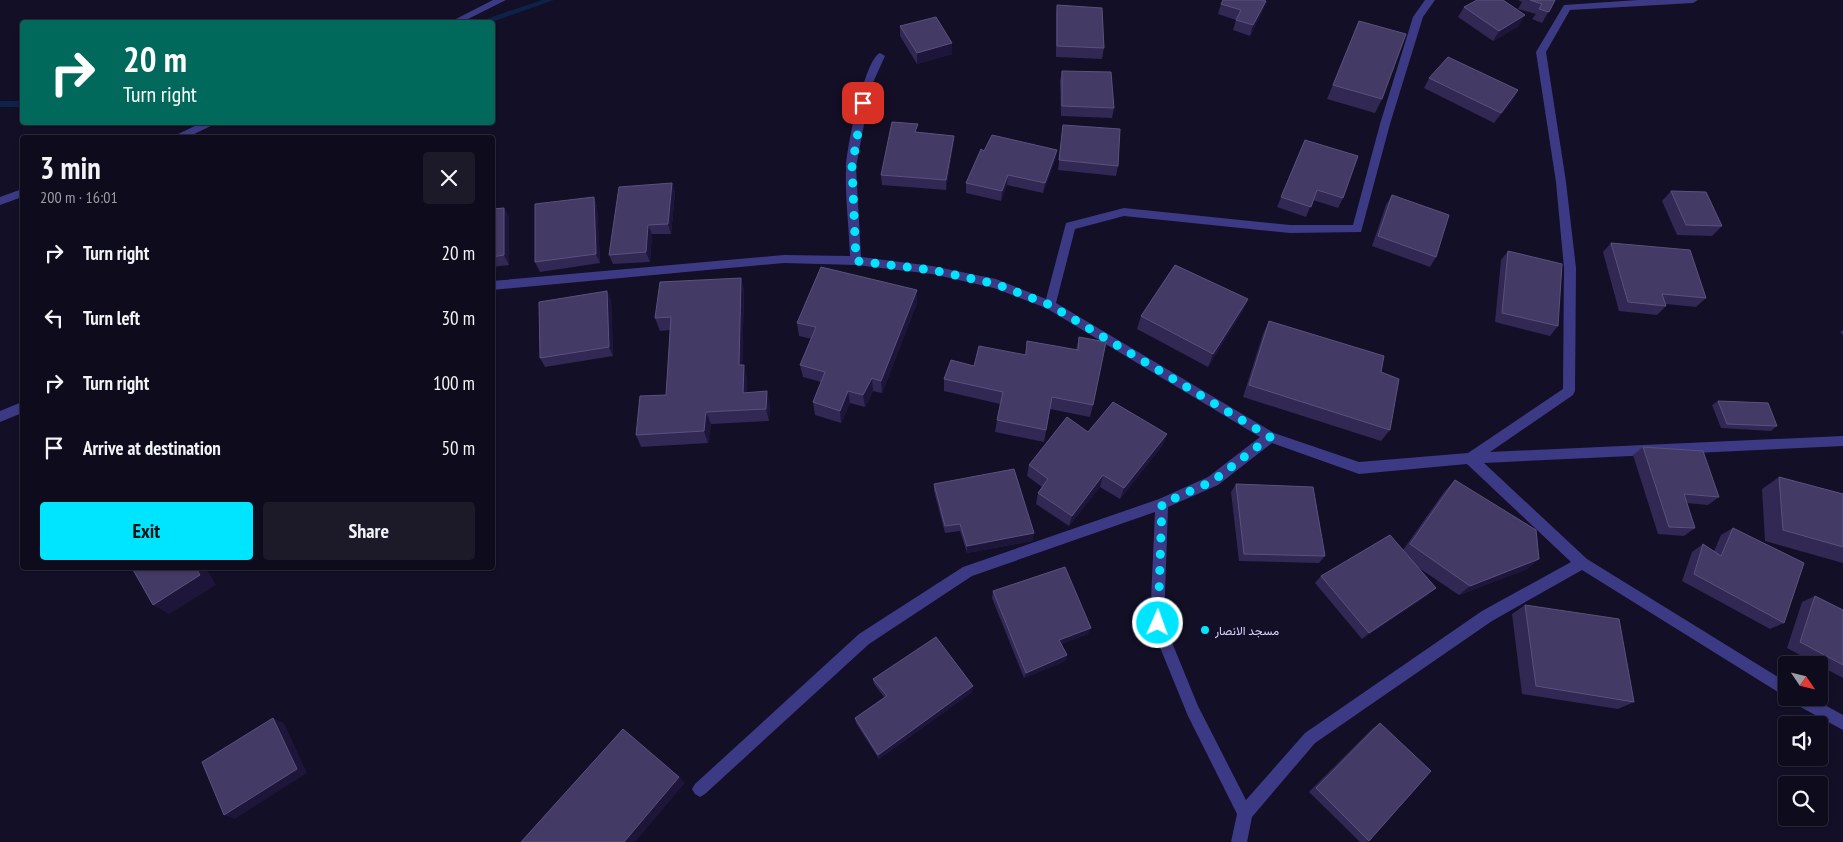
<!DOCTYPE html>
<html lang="en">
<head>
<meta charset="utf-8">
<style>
	:root { --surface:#0e0b1c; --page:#1c1929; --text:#f1f3f6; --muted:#9b9ba3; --line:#2e2b3b; --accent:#00e5ff }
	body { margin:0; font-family:"PT Sans Narrow",Vazirmatn,sans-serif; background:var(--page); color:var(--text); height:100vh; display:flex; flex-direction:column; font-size:19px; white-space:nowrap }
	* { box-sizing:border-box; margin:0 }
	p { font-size:16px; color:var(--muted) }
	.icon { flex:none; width:28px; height:28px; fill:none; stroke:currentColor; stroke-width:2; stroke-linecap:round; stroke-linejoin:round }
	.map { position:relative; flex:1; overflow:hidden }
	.side { position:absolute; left:20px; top:135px; width:475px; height:435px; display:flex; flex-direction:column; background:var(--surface); border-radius:5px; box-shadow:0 1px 4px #0004,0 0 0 1px var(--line) }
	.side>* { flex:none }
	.guide { position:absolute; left:20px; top:20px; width:475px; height:105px; border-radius:5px; box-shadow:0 1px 4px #0004,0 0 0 1px var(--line); background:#00695c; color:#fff; overflow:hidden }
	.needle { width:32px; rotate:125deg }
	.controls { position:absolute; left:1778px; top:656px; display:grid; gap:10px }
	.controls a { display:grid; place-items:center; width:50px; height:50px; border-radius:5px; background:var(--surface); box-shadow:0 1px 4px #0004,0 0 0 1px var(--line); font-size:25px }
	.pin { position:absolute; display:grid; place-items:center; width:42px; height:42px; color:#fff; margin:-21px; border-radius:10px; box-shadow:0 2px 8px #0006 }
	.me { position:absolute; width:55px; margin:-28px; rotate:2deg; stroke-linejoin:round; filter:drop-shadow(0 0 4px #0008) }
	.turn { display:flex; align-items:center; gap:18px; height:105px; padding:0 20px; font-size:22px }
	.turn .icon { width:65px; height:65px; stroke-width:2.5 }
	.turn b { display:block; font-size:35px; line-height:42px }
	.round { display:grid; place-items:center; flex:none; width:52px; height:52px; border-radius:5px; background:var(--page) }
	.overview { display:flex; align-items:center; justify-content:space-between; height:85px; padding:0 20px }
	h1 { font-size:30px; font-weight:800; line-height:38px }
	.button { display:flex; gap:10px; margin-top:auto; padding:10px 20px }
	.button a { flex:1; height:58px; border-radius:5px; background:var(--accent); color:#111; font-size:20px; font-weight:800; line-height:58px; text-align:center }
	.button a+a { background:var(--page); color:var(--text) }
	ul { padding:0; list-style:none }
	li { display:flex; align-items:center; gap:15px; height:65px; padding:0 20px }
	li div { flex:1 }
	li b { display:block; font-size:19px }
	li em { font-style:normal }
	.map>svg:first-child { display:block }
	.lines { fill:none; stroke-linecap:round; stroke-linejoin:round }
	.stream { fill:#0c2248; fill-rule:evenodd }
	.street { fill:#3d3a85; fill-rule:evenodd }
	.wall { fill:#312854 }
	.shaded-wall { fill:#1d163a }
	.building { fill:#433a66; stroke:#5a527e }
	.route { stroke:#00e5ff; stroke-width:9; stroke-dasharray:0 16.2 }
	.poi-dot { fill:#00e5ff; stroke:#130f26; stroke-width:2 }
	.labels { text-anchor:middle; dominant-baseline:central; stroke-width:4; stroke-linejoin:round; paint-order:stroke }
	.poi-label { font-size:12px; fill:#d9d4ff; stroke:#130f26; text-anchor:start }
</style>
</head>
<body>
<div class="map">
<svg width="1843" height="842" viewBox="0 0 1843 842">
	<rect width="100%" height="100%" fill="#130f26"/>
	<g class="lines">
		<path class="stream" d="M 542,0 L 554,0 L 492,22 L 482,22 L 483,20 Z
			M 0,101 L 22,101 L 22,107 L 0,107 Z"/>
		<path class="street" d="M 493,0 L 506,0 L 462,22 L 450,22 Z
			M 1425,0 L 1435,0 L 1423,17 L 1390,124 L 1361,232 L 1290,233 L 1124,216 L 1075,229 L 1056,303 L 1274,433 L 1359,462 L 1468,453 L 1563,389 L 1564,268 L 1556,182 L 1536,52 L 1564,5 L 1638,0 L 1698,0 L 1693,3 L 1570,10 L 1546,52 L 1566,182 L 1576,268 L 1575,391 L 1573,395 L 1490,452 L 1843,436 L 1843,446 L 1484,463 L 1587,559 L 1786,682 L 1786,697 L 1582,570 L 1492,621 L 1315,743 L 1252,817 L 1247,842 L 1231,842 L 1237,814 L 1188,716 L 1150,623 L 1155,512 L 972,576 L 869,644 L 705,794 L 700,797 L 695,794 L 692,789 L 695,784 L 859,634 L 963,567 L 1159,499 L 1208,477 L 1260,437 L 1046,308 L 994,288 L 932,274 L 856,265 L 784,263 L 492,290 L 492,281 L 784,255 L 850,256 C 849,227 845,197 846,168 C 846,150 865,58 880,53 L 885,56 L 871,87 L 856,167 L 861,257 L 932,266 L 996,279 L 1046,299 L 1066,223 L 1124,208 L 1290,225 L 1353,225 L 1380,124 L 1413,17 ZM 1272,443 L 1359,474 L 1467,464 L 1571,562 L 1482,611 L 1305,733 L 1246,800 L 1198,706 L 1164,623 L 1168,507 L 1218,485 Z
			M 203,122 L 219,122 L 186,138 L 170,138 Z
			M 22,189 L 22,197 L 0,205 L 0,197 Z
			M 22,402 L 22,413 L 0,422 L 0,411 Z
			M 1791,698 L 1812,698 L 1843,715 L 1843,730 L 1793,703 Z"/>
	</g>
	<path class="wall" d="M 1518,0 L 1555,0 L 1542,23 L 1532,19 L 1536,14 L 1518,9 L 1522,2 Z
		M 1266,1 L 1262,12 L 1250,36 L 1233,30 L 1236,20 L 1218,14 L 1221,4 Z
		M 1057,5 L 1104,48 L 1102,59 L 1056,57 L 1056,16 Z
		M 1464,7 L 1519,26 L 1493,41 L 1458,17 Z
		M 900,26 L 952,54 L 917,64 L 900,36 Z
		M 1353,36 L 1382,99 L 1375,113 L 1327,99 Z
		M 1062,71 L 1114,108 L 1112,118 L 1061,116 L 1060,81 Z
		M 1429,78 L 1518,90 L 1512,101 L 1494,123 L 1424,88 Z
		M 1063,125 L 1118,166 L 1116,176 L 1058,170 Z
		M 918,132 L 954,136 L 953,146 L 946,190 L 882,185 L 881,175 Z
		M 1305,140 L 1343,198 L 1338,208 L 1313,200 L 1306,217 L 1277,207 Z
		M 1057,150 L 1055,160 L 1043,193 L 1007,185 L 1001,201 L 966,193 L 966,183 L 984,151 Z
		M 672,183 L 675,193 L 671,234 L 652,234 L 650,262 L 613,264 L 609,255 Z
		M 1671,191 L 1722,226 L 1712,236 L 1677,235 L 1662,201 Z
		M 1392,195 L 1436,257 L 1430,267 L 1372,246 L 1386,205 Z
		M 594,197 L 597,207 L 600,263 L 540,272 L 535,262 Z
		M 504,208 L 509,217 L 509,265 L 492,267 L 492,209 Z
		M 1611,243 L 1706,298 L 1696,307 L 1665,304 L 1666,306 L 1657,315 L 1619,311 L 1603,252 Z
		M 1508,251 L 1558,326 L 1550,336 L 1495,322 L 1501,260 Z
		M 741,278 L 744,291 L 742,365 L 747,378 L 747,392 L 770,403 L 769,421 L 711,424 L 708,443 L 641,447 L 636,435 L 666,395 L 670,330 L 660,331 L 655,318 Z
		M 1248,299 L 1242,312 L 1208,367 L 1137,329 L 1141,316 Z
		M 611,300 L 613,356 L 545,367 L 540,358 Z
		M 917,303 L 882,393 L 873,391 L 865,407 L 850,403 L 841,423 L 815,415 L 813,402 L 821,382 L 803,377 L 800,365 L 812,339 L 799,336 L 797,323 Z
		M 1269,321 L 1390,430 L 1381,441 L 1243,397 L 1263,334 Z
		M 1843,330 L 1843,335 L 1840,332 Z
		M 1079,337 L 1093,405 L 1090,417 L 1050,409 L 1044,442 L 995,432 L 1000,404 L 944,391 L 944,379 L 974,366 L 1025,355 L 1027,341 L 1076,350 Z
		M 1718,401 L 1777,426 L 1771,431 L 1721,428 L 1712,405 Z
		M 1088,432 L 1167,434 L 1162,446 L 1120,499 L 1100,487 L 1069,526 L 1036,504 L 1038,493 L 1042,487 L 1027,476 L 1029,465 Z
		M 1643,447 L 1719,497 L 1708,505 L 1687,503 L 1695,528 L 1684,536 L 1658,534 L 1633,455 Z
		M 1779,477 L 1843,494 L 1843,563 L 1765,541 L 1762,489 Z
		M 1455,480 L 1539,559 L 1527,569 L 1459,595 L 1416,566 L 1428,595 L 1362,639 L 1315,583 L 1321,576 L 1403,550 L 1444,492 Z
		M 934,484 L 1034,533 L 1032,541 L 967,553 L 960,531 L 945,533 L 934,491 Z
		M 1236,484 L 1325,556 L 1319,563 L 1239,561 L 1231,492 Z
		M 1733,528 L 1784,623 L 1770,629 L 1682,581 L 1692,552 L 1703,544 L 1714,551 L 1721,535 Z
		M 993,591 L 1088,634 L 1061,644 L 1067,655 L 1065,661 L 1024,678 L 992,598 Z
		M 1815,596 L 1843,610 L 1843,678 L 1787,648 L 1802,602 Z
		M 1525,605 L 1634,702 L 1618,709 L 1522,694 L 1512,614 Z
		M 873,679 L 972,692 L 879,759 L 856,723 L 855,718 L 884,697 L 874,684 Z
		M 1380,723 L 1369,841 L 1366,842 L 1360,842 L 1309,792 L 1373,728 Z"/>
	<path class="shaded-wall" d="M 1266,1 L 1262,12 L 1250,36 L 1253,25 Z
		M 1525,15 L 1519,26 L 1493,41 L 1499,31 Z
		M 952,43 L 952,54 L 917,64 L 917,53 Z
		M 1518,90 L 1512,101 L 1494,123 L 1501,113 Z
		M 954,136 L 953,146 L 946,190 L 946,180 Z
		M 1057,150 L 1055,160 L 1043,193 L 1045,183 Z
		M 1008,175 L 1007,185 L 1001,201 L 1002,191 Z
		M 672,183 L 675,193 L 671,234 L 668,224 Z
		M 594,197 L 597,207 L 600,263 L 596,254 Z
		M 504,208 L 509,217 L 509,265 L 504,255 Z
		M 648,225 L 652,234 L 650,262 L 646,252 Z
		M 741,278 L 744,291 L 742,377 L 739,365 Z
		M 917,290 L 917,303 L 882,393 L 881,381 Z
		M 607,291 L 611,300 L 613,356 L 609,347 Z
		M 1248,299 L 1242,312 L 1208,367 L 1213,354 Z
		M 744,365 L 747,378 L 747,405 L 743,393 Z
		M 872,378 L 873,391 L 865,407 L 863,395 Z
		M 767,391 L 770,403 L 769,421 L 766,409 Z
		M 848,391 L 850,403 L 841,423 L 840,411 Z
		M 706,412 L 711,424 L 708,443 L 704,431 Z
		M 1167,434 L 1162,446 L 1120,499 L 1124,488 Z
		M 1103,475 L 1100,487 L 1069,526 L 1072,516 Z
		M 1034,533 L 1032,541 L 967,553 L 967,546 Z
		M 1539,559 L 1527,569 L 1459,595 L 1470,586 Z
		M 196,568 L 206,568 L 216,585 L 169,614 L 153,605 Z
		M 1436,588 L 1428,595 L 1362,639 L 1369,633 Z
		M 1091,628 L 1088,634 L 1057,646 L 1059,640 Z
		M 1067,655 L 1065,661 L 1024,678 L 1026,673 Z
		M 973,686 L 972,692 L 879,759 L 878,755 Z
		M 273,718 L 284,723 L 307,773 L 235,819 L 224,815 Z
		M 679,777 L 685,783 L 635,842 L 624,842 Z"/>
	<path class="building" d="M 1223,0 L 1262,0 L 1266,1 L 1253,25 L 1236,20 L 1241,10 L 1221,4 Z
		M 1477,0 L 1503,0 L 1525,15 L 1499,31 L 1464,7 Z
		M 1530,0 L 1555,0 L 1549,12 L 1539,9 L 1542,4 Z
		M 1057,5 L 1102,8 L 1104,48 L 1057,46 Z
		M 936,17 L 952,43 L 917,53 L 900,26 Z
		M 1359,21 L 1406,34 L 1382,99 L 1333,85 Z
		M 1448,57 L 1518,90 L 1501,113 L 1429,78 Z
		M 1062,71 L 1111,72 L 1114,108 L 1062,106 Z
		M 892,122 L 918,124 L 915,132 L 954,136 L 946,180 L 881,175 Z
		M 1063,125 L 1120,129 L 1118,166 L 1059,160 Z
		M 992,135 L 1057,150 L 1045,183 L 1008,175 L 1002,191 L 966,183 L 981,149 L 984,151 Z
		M 1305,140 L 1358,156 L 1343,198 L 1317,190 L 1311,207 L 1281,197 Z
		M 672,183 L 668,224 L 648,225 L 646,252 L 609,255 L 619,187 Z
		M 1671,191 L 1706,192 L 1722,226 L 1686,225 Z
		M 1392,195 L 1449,215 L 1436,257 L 1378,236 Z
		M 594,197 L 596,254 L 535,262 L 535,204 Z
		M 504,208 L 504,255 L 492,257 L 492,209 Z
		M 1611,243 L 1690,250 L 1706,298 L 1662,294 L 1666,306 L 1628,302 Z
		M 1508,251 L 1562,264 L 1558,326 L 1502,313 Z
		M 1175,265 L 1248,299 L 1213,354 L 1141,316 Z
		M 821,267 L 917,290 L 881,381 L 872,378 L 863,395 L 848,391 L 840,411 L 813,402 L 825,372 L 800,365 L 816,327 L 797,323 Z
		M 741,278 L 739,365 L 744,365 L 743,393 L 767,391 L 766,409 L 706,412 L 704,431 L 636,435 L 640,396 L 666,395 L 671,317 L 655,318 L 660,282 Z
		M 607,291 L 609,347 L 540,358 L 539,302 Z
		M 1269,321 L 1384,356 L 1381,372 L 1399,379 L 1390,430 L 1249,385 Z
		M 1079,337 L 1106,342 L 1093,405 L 1052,397 L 1046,430 L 997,420 L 1003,392 L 944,379 L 951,360 L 974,366 L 979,346 L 1026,355 L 1027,341 L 1078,350 Z
		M 1718,401 L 1768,403 L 1777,426 L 1727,424 Z
		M 1113,402 L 1167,434 L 1124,488 L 1103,475 L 1072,516 L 1038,493 L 1048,479 L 1029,465 L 1067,417 L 1088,432 Z
		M 1643,447 L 1703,451 L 1719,497 L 1684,494 L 1695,528 L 1669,527 Z
		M 1014,469 L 1034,533 L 967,546 L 960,524 L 945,526 L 934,484 Z
		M 1779,477 L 1843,494 L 1843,547 L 1783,530 Z
		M 1455,480 L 1536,530 L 1539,559 L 1470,586 L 1410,544 Z
		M 1236,484 L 1313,487 L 1325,556 L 1244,554 Z
		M 1733,528 L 1804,563 L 1784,623 L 1694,574 L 1703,544 L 1721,556 Z
		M 1390,535 L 1436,588 L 1369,633 L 1321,576 Z
		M 1065,567 L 1091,628 L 1059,640 L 1067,655 L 1026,673 L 993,591 Z
		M 132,568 L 196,568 L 200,575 L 153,605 Z
		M 1815,596 L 1843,610 L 1843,665 L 1800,642 Z
		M 1525,605 L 1619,619 L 1634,702 L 1536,686 Z
		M 936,637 L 973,686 L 878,755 L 855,718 L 887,696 L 873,679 Z
		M 273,718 L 297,769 L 224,815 L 202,762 Z
		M 1380,723 L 1431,771 L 1369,841 L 1316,788 Z
		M 623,729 L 679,777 L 624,842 L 521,842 Z"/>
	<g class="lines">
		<path class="route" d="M 863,103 L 852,167 L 856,261 L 932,270 L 996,284 L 1050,305 L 1270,437 L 1213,481 L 1162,504 L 1158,623"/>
	</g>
	<circle class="poi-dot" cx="1205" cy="630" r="5"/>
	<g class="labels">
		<g class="poi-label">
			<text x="1215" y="630">مسجد الانصار</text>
		</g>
	</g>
</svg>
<div class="controls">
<a><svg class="needle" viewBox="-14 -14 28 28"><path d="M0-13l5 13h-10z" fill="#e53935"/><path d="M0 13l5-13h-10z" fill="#9b9ba3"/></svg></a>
<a><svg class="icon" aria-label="sound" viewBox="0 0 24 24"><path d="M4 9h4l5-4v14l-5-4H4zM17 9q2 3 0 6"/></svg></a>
<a><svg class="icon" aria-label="search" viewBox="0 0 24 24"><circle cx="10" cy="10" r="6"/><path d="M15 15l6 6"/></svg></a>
</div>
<div class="pin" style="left:863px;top:103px;background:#d93025"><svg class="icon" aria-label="arrive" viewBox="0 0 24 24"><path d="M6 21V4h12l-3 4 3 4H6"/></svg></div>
<svg class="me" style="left:1158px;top:623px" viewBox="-20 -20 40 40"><circle r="17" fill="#00e5ff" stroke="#fff" stroke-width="3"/><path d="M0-11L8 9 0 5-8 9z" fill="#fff"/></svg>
<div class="guide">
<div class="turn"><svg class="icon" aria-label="right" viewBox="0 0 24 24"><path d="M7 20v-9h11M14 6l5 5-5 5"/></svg><div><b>20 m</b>Turn right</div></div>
</div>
<section class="side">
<div class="overview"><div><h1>3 min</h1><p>200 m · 16:01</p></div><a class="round"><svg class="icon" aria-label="close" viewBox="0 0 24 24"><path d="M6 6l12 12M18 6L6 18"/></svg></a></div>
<ul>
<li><svg class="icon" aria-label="right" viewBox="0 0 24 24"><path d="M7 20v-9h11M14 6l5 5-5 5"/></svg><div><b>Turn right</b></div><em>20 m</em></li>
<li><svg class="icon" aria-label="left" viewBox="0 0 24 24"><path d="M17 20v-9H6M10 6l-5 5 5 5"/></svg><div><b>Turn left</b></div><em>30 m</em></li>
<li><svg class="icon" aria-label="right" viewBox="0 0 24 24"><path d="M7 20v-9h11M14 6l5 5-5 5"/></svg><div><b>Turn right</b></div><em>100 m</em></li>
<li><svg class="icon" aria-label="arrive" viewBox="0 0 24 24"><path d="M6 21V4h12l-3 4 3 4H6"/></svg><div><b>Arrive at destination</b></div><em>50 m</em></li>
</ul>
<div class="button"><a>Exit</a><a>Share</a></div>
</section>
</div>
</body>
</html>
